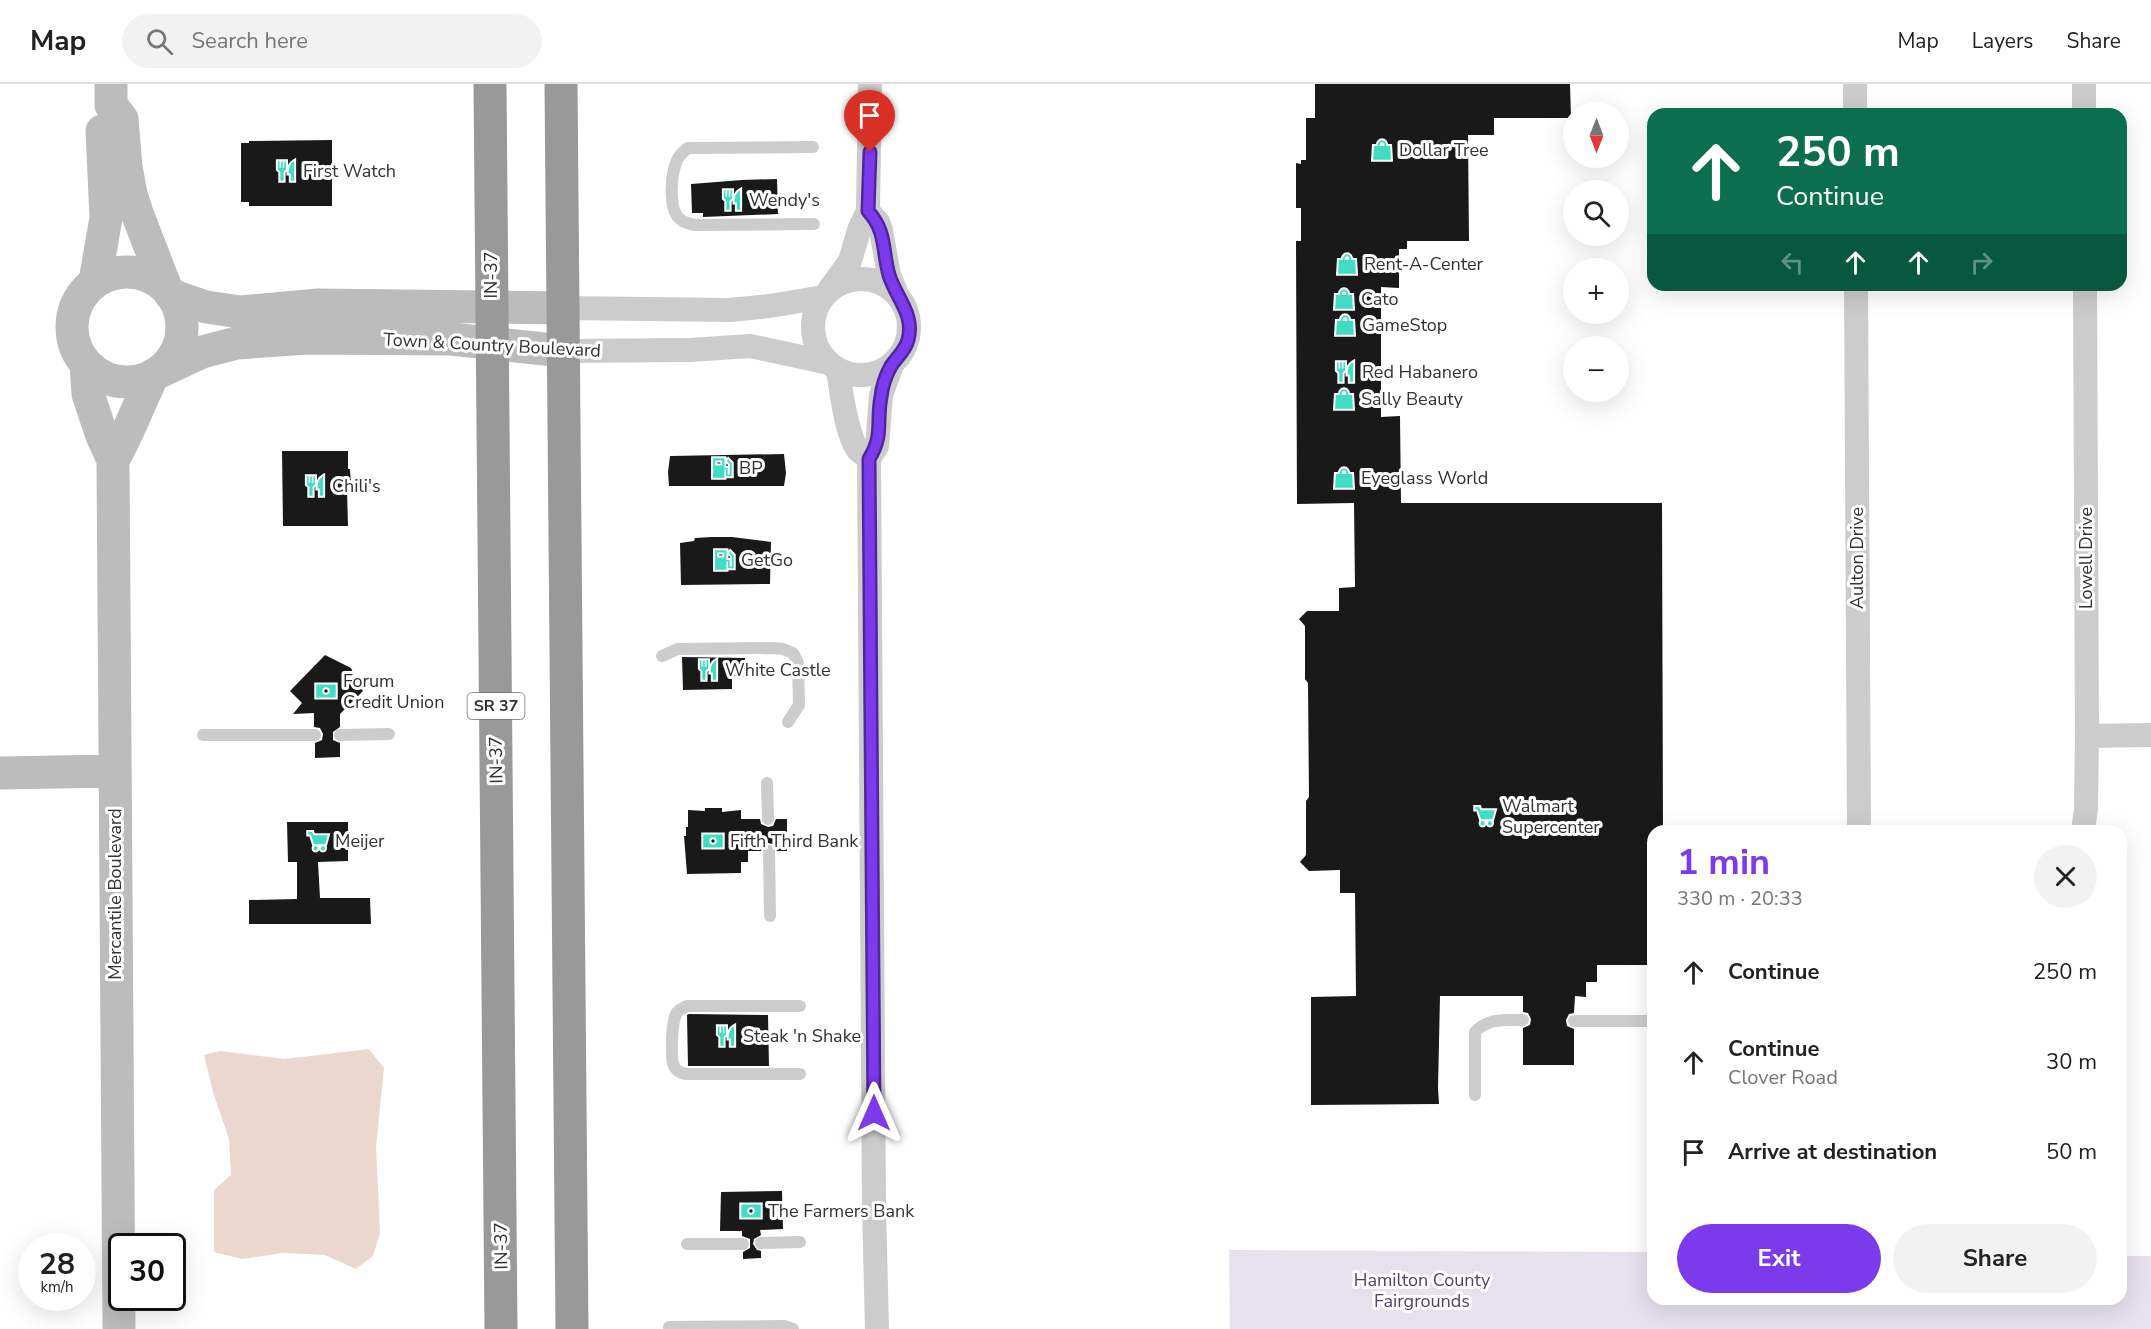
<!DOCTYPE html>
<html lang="en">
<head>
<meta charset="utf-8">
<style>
	:root { --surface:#fff; --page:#f2f2f2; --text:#222; --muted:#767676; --line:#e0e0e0; --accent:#7c3aed }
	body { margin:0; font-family:"Nunito Sans",sans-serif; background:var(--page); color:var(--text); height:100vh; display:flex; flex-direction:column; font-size:22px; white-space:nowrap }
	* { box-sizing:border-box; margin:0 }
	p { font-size:20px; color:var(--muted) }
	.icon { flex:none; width:33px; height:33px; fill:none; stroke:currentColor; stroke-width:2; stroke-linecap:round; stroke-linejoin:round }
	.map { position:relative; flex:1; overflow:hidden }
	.sheet { position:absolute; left:1647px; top:741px; width:480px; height:480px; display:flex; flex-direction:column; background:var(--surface); border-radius:18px; box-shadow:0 6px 24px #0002 }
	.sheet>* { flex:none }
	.banner { position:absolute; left:1647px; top:24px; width:480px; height:183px; border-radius:18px; box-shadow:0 6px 24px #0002; background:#0b6e4f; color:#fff; overflow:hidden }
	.needle { width:39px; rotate:180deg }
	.tools { position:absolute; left:1563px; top:18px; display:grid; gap:12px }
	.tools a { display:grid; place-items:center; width:66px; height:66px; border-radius:50%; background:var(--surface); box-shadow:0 6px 24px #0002; font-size:30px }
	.speed { position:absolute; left:18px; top:1149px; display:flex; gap:12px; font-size:30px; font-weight:700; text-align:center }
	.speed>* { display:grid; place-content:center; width:78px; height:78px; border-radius:50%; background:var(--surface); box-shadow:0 6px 24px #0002; line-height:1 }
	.speed small { font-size:15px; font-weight:400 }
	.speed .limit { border:3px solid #111; border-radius:9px; background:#fff; color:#111 }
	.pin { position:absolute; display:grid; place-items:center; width:51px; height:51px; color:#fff; margin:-62px -26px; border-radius:50% 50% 50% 0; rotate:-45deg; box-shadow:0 0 6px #0007 }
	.pin .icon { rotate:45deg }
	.me { position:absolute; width:66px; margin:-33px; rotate:0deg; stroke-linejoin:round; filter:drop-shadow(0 0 4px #0008) }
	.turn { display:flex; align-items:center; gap:21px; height:126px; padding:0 30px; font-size:27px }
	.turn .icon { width:78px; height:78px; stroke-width:2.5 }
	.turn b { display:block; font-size:42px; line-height:51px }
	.lanes { display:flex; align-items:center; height:57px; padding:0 30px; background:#0003; justify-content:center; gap:30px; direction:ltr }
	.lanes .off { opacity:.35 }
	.round { display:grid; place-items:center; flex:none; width:63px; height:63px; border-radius:32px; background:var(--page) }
	.summary { display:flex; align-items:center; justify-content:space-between; height:102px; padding:0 30px }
	h1 { font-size:36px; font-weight:700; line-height:45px; color:var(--accent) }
	.button { display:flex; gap:12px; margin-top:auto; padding:12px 30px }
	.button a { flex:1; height:69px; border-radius:36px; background:var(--accent); color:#fff; font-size:24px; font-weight:700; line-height:69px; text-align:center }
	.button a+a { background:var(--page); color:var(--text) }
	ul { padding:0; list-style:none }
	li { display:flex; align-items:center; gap:18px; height:90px; padding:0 30px }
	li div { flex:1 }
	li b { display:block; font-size:22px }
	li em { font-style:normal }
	header { display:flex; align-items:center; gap:36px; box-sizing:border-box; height:84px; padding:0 30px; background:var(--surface); border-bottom:2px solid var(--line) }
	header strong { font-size:28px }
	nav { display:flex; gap:33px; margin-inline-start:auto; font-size:21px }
	.search { width:420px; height:54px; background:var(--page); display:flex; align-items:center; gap:15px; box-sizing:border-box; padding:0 21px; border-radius:33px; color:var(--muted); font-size:22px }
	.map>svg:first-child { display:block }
	.green { fill:#e6e1ed }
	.water { fill:#ecd7cf }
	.building { fill:#191919 }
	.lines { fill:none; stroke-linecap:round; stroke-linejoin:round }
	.lane { stroke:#ccc; stroke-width:12 }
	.street { stroke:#ccc; stroke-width:24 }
	.secondary { stroke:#bcbcbc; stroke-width:33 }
	.highway { stroke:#999; stroke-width:33 }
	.route-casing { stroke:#51269a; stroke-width:15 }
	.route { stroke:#7c3aed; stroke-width:10 }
	.labels { text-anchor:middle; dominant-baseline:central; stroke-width:6; stroke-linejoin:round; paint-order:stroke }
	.shield { fill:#fff; stroke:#707070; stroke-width:1.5 }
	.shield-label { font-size:16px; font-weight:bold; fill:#323232 }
	.poi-label { font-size:18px; fill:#323232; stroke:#fff; text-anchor:start }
	.street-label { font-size:18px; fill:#323232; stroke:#fff }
	.park-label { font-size:18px; fill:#54416c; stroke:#fff }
</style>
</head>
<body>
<header>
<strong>Map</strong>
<div class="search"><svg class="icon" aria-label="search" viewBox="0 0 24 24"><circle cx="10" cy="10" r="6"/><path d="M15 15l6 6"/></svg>Search here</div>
<nav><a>Map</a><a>Layers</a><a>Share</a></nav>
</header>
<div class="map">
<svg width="2151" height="1245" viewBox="0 0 2151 1245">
	<rect width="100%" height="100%" fill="#fff"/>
	<path class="green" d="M 1229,1166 L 1653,1168 L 1653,1215 L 2121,1215 L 2121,1172 L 2151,1172 L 2151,1245 L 1230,1245 Z"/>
	<path class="water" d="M 369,965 L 384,984 L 376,1062 L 380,1149 L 373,1172 L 356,1185 L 325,1171 L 283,1169 L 242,1175 L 214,1168 L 214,1106 L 231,1091 L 229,1055 L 213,1008 L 204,971 L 220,967 L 285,975 Z"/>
	<path class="building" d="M 1315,0 L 1570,0 L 1571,34 L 1494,34 L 1494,51 L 1468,51 L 1469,157 L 1407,157 L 1407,165 L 1399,165 L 1399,204 L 1381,203 L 1381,333 L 1400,332 L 1401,419 L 1662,419 L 1663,747 L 1653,747 L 1653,881 L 1597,881 L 1597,898 L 1586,898 L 1586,913 L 1575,912 L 1574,929 L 1569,930 L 1566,936 L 1567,942 L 1574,945 L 1574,981 L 1523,981 L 1523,944 L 1530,941 L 1531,935 L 1528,929 L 1523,928 L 1523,912 L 1440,912 L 1438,1004 L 1439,1020 L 1311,1021 L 1311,913 L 1356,912 L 1355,809 L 1340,809 L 1340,786 L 1309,787 L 1300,778 L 1306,771 L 1306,717 L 1309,713 L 1308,599 L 1305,595 L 1305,542 L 1299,535 L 1307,527 L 1339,527 L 1339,504 L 1355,503 L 1354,419 L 1297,420 L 1296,157 L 1301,157 L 1301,124 L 1296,124 L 1296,79 L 1301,80 L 1301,76 L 1306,76 L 1306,34 L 1315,34 Z
		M 332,56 L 332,122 L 249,122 L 249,118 L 241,118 L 241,59 L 249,59 L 249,57 Z
		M 777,95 L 778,130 L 703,133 L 703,129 L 692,129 L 691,100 L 742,96 Z
		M 282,367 L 348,367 L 348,385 L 350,385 L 351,402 L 350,406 L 347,406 L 348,442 L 283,442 Z
		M 784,370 L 786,389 L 784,402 L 669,402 L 668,388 L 670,372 Z
		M 712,453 L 732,453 L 771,458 L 770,500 L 681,501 L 680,459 L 694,457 L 695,454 Z
		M 325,571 L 351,584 L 359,602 L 363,607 L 340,630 L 340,643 L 333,648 L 333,656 L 340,659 L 340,673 L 315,674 L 315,659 L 322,656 L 323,650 L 320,644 L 314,643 L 314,629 L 293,630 L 302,619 L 290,607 Z
		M 682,573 L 745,574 L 745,593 L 732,592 L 732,605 L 683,606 Z
		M 705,724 L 722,724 L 722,728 L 741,726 L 741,735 L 760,735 L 761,740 L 768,743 L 773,742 L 776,735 L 787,735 L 787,767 L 777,767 L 773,760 L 768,759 L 762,763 L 761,767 L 748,767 L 748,778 L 741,778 L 741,789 L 687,790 L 684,752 L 686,752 L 686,743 L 688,743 L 688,726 L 705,727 Z
		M 287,738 L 348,738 L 348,777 L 318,778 L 320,814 L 370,814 L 371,840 L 249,840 L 249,816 L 297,815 L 297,778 L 288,778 Z
		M 689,930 L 768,931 L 769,982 L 688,982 L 687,931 Z
		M 782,1107 L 783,1145 L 760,1146 L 761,1151 L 754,1155 L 753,1160 L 757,1166 L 761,1167 L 761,1174 L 743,1175 L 743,1168 L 750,1164 L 750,1155 L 742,1152 L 742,1147 L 720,1147 L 721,1108 Z"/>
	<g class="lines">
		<path class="lane" d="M 813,63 L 688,64 C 683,68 678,72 676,79 C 671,92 669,120 677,132 C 681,138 688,139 694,141 L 814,140
			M 662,572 L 678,565 L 774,564 L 783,565 L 793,569 L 798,579 L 799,621 L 788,638
			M 203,651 L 315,651
			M 340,651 L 389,650
			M 767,699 L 768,735
			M 769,767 L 770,832
			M 1574,937 L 1653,937
			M 800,990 L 685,990 C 680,988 676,987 674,982 C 670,974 672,938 676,930 C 678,926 683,924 687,922 L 800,922
			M 1475,1011 L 1475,948 C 1488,934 1505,936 1523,936
			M 761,1159 L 800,1158
			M 687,1160 L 743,1160
			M 669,1243 L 784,1242 L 793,1245"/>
		<path class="street" d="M 1855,0 L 1855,30
			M 2084,0 L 2084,30
			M 868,127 L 878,138 L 881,146 L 889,191 L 896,208
			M813 243a48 48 0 1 1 96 0a48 48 0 1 1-96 0Z
			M 1856,201 L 1859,747
			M 829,206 L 850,177 L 859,146 L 868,127 L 870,0
			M 563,224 L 730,226 L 770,222 L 823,213
			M 563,267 L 690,266 L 750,262 L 829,279
			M 838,286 C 841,306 846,350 858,366 C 861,369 866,372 869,375
			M 2087,652 L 2151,651
			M 2083,747 L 2086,725 L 2087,652 L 2085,201
			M 877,1245 L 874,1123 L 869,375 L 877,362 L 881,311 L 892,281"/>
		<path class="secondary" d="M 111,0 L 111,21 L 122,35 L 126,83 L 131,110 L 137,129 L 166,204
			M72 243a55 55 0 1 1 110 0a55 55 0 1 1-110 0Z
			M 95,197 L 106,134 L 102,47
			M 171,211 L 206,223 L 240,228 L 318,221 L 563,224
			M 86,280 L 88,310 L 102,352 L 113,376 L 119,1245
			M 159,288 L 202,268 L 237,259 L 307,254 L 451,255 L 563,267
			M 113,376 C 129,349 139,319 153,291
			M 0,689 L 114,687"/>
		<path class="highway" d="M 490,0 L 501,1245
			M 561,0 L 572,1245"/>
	</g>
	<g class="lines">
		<g class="route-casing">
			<path id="route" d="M 870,68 L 868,127 C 887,148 882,166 889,191 C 896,214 915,230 908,256 C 905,267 897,273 891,282 C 886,291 882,303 881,313 C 876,338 884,351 869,375 L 874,1029"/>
		</g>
		<use href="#route" class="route"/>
	</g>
	<defs>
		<g id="shop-bare" transform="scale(1.62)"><path d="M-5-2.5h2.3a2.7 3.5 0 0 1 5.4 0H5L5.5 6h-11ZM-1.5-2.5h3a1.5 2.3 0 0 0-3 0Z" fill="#40ddc3" stroke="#fff" stroke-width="2.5" paint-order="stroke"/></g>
		<g id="restaurant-bare" transform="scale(1.62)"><path d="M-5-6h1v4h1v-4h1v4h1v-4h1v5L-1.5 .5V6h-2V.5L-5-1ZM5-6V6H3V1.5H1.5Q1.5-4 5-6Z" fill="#40ddc3" stroke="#fff" stroke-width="2.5" paint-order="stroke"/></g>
		<g id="fuel-bare" transform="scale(1.62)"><path d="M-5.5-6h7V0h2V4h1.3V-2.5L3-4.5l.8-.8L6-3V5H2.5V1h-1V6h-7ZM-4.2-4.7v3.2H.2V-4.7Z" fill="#40ddc3" stroke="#fff" stroke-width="2.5" paint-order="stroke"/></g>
		<g id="bank-bare" transform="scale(1.62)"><path d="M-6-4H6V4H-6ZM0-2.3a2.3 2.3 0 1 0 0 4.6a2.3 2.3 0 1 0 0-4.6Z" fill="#40ddc3" stroke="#fff" stroke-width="2.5" paint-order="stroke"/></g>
		<g id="supermarket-bare" transform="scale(1.62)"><path d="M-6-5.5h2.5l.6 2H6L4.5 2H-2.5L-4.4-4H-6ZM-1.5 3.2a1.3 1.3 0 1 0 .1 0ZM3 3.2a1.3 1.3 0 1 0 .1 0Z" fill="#40ddc3" stroke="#fff" stroke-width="2.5" paint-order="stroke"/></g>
	</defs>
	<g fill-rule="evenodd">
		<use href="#shop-bare" x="1382" y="66"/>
		<use href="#restaurant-bare" x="286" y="87"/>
		<use href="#restaurant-bare" x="732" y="116"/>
		<use href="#shop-bare" x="1347" y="180"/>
		<use href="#shop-bare" x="1344" y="215"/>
		<use href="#shop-bare" x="1345" y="241"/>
		<use href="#restaurant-bare" x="1345" y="288"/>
		<use href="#shop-bare" x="1344" y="315"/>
		<use href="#fuel-bare" x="722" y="384"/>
		<use href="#shop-bare" x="1344" y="394"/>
		<use href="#restaurant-bare" x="315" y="402"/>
		<use href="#fuel-bare" x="724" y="476"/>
		<use href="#restaurant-bare" x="708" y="586"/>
		<use href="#bank-bare" x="326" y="607"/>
		<use href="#supermarket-bare" x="1485" y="732"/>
		<use href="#supermarket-bare" x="318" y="757"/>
		<use href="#bank-bare" x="713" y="757"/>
		<use href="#restaurant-bare" x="726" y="952"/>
		<use href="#bank-bare" x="751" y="1127"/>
	</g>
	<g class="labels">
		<rect class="shield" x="467.5" y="609" width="57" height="26" rx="4.5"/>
		<g class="shield-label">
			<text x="496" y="622">SR 37</text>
		</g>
		<g class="poi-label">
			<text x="1399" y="66">Dollar Tree</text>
			<text x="303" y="87">First Watch</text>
			<text x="749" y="116">Wendy's</text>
			<text x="1364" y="180">Rent-A-Center</text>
			<text x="1361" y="215">Cato</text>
			<text x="1362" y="241">GameStop</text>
			<text x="1362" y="288">Red Habanero</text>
			<text x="1361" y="315">Sally Beauty</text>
			<text x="739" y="384">BP</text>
			<text x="1361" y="394">Eyeglass World</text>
			<text x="332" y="402">Chili's</text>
			<text x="741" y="476">GetGo</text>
			<text x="725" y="586">White Castle</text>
			<text x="343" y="597">Forum<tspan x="343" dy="21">Credit Union</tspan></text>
			<text x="1502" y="722">Walmart<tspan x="1502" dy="21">Supercenter</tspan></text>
			<text x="335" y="757">Meijer</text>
			<text x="730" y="757">Fifth Third Bank</text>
			<text x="743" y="952">Steak 'n Shake</text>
			<text x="768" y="1127">The Farmers Bank</text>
		</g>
		<g class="street-label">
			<text transform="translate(491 191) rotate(-90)">IN-37</text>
			<text transform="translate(492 261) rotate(3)">Town &amp; Country Boulevard</text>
			<text transform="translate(1857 474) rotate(-90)">Aulton Drive</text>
			<text transform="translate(2086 474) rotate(-90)">Lowell Drive</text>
			<text transform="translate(496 676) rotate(-91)">IN-37</text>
			<text transform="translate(115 810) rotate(-90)">Mercantile Boulevard</text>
			<text transform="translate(501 1162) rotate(-91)">IN-37</text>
		</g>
		<g class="park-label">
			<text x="1422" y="1196">Hamilton County<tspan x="1422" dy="21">Fairgrounds</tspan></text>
		</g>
	</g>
</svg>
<div class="tools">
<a><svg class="needle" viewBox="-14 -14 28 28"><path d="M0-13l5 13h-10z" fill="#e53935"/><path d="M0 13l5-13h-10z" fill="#767676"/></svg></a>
<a><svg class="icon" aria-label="search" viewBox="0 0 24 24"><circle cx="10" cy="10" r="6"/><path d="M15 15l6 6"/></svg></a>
<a>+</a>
<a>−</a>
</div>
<div class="speed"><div>28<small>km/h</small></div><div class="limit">30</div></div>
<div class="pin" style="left:870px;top:68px;background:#d93025"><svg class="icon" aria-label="arrive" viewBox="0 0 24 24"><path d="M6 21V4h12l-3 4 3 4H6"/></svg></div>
<svg class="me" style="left:874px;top:1029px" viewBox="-20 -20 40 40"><path d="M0-17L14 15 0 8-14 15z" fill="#7c3aed" stroke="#fff" stroke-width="4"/></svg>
<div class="banner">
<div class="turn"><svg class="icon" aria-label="ahead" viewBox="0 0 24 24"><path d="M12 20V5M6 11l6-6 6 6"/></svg><div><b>250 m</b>Continue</div></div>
<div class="lanes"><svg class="icon off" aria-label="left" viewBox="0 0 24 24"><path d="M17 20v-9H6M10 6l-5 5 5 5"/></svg><svg class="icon" aria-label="ahead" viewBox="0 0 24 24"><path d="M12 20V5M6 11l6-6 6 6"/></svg><svg class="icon" aria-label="ahead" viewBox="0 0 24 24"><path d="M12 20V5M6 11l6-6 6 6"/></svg><svg class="icon off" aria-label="right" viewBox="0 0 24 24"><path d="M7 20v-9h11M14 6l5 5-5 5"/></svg></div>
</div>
<section class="sheet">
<div class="summary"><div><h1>1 min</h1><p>330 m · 20:33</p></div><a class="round"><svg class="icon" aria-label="close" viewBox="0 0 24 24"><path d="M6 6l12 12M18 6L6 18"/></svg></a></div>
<ul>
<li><svg class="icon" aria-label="ahead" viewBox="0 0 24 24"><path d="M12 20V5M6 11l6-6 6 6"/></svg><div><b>Continue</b></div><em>250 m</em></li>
<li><svg class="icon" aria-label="ahead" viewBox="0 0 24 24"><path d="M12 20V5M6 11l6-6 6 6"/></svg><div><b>Continue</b><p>Clover Road</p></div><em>30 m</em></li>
<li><svg class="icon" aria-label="arrive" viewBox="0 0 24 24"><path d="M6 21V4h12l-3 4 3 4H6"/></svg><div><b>Arrive at destination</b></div><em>50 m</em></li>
</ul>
<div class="button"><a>Exit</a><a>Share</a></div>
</section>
</div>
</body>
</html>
